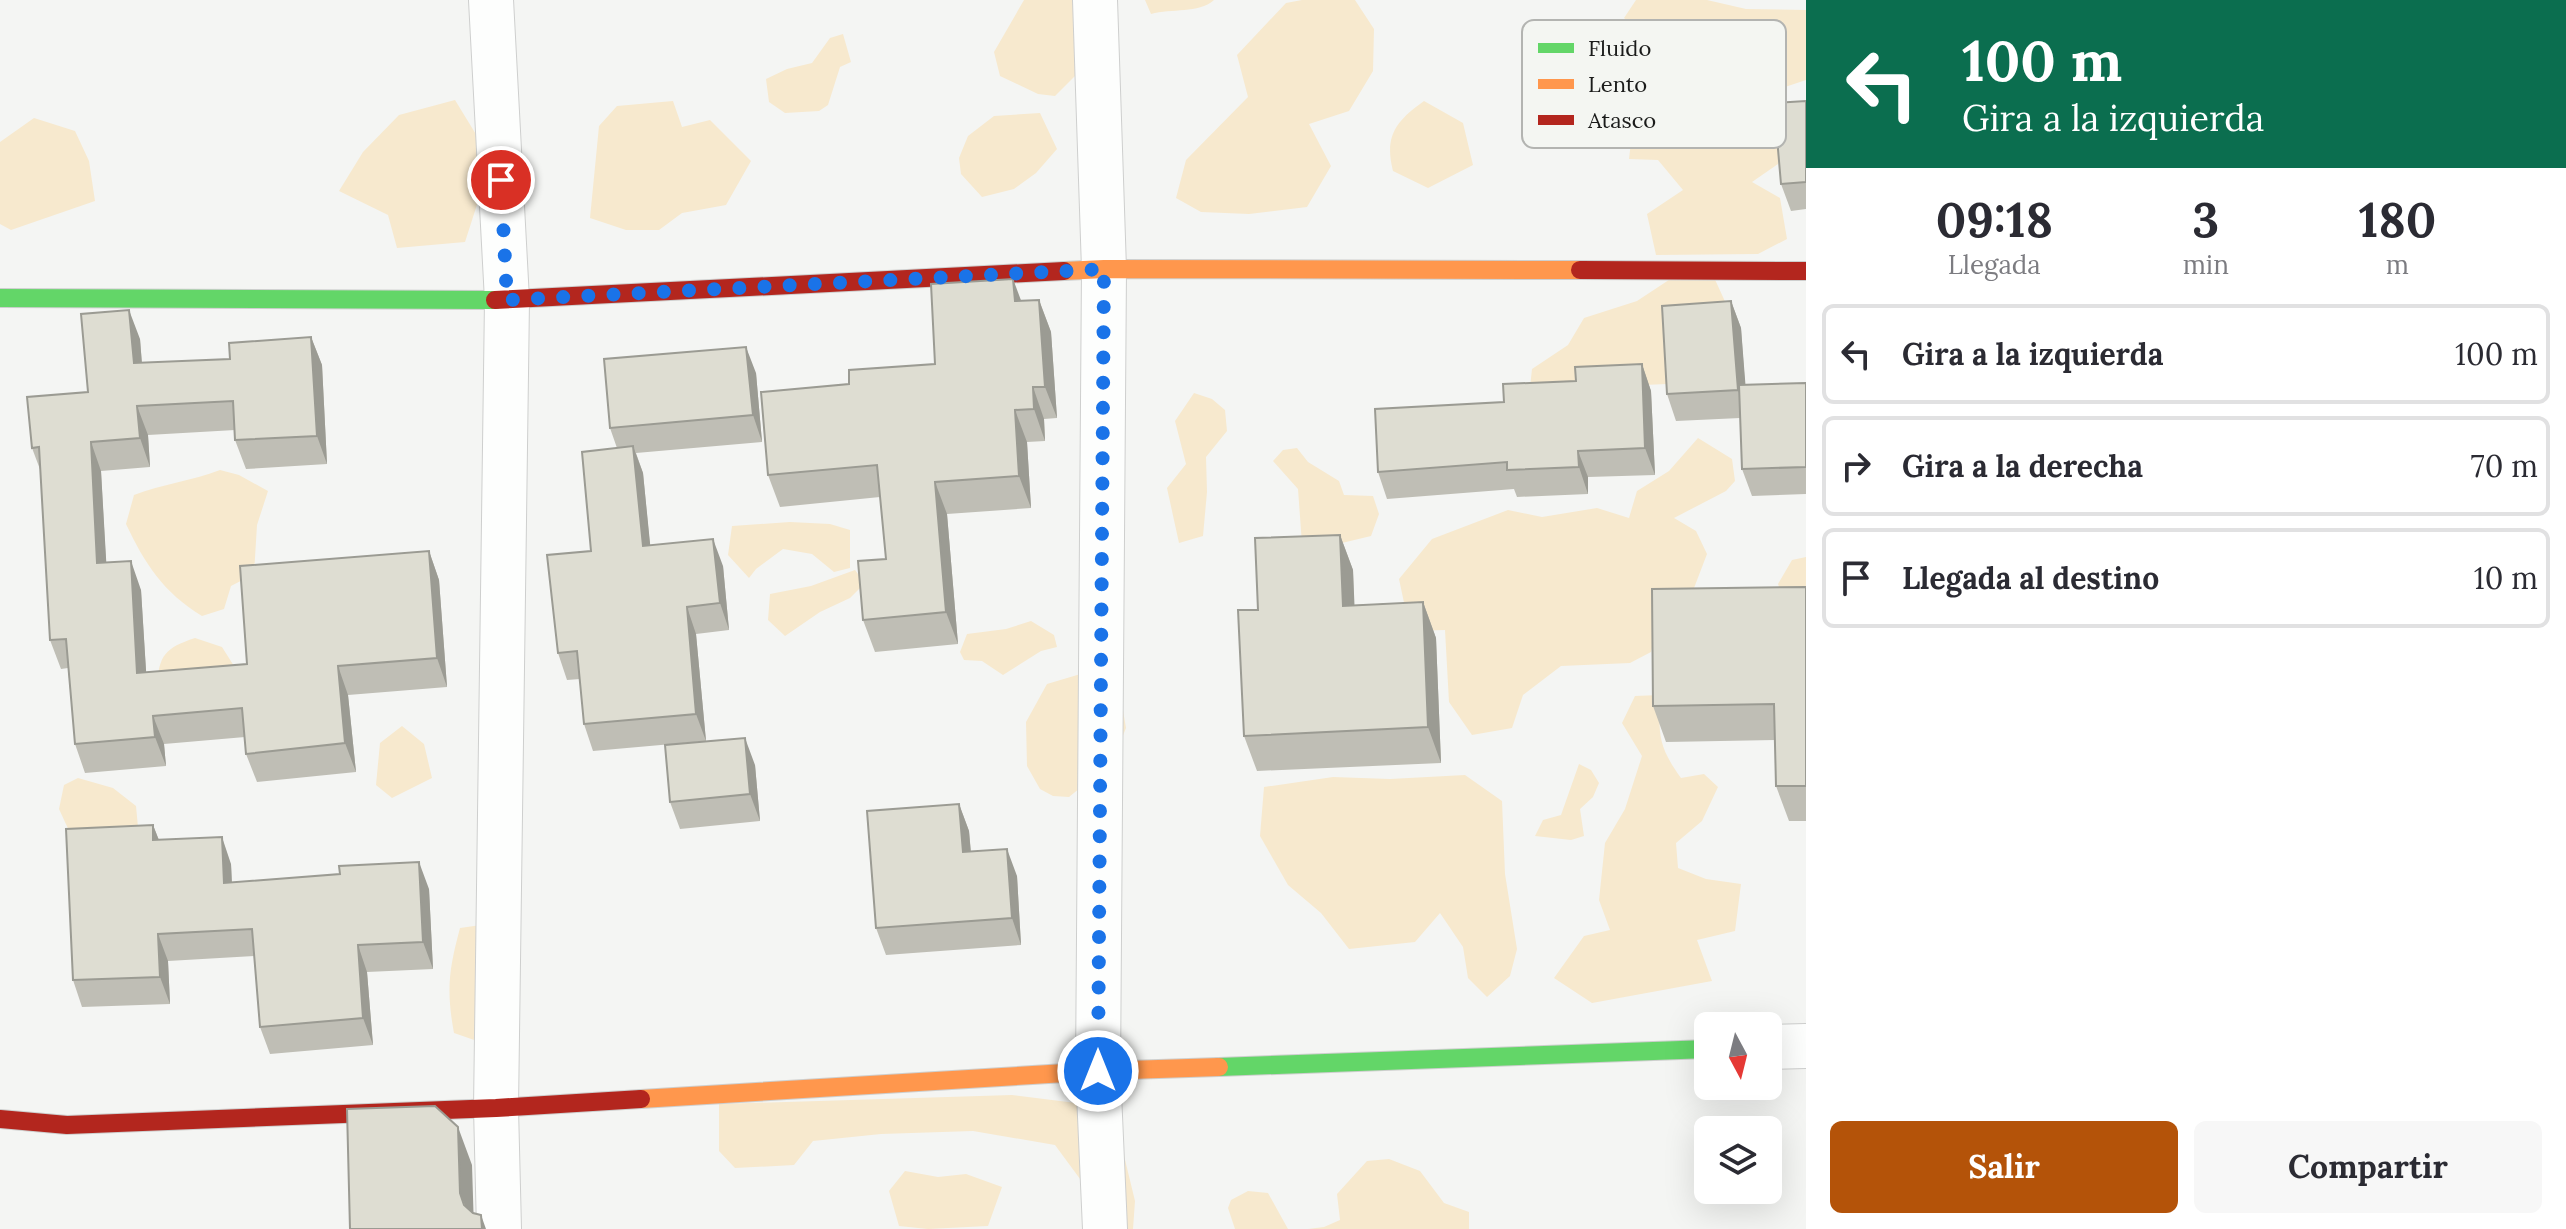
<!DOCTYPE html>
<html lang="es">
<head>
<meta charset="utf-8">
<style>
	:root { --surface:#fff; --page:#f7f7f7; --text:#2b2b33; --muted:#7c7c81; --line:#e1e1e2; --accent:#b45309 }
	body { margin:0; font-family:Lora,serif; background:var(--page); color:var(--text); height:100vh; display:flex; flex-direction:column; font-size:30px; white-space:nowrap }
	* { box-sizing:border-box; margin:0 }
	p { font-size:26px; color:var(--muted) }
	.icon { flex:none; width:44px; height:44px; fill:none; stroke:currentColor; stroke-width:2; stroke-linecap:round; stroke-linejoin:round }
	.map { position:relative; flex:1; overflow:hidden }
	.side { display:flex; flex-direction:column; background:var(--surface); width:760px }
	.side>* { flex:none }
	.top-card { background:#0b6e4f; color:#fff; overflow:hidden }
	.needle { width:52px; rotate:173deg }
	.buttons { position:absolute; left:1694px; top:1012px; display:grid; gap:16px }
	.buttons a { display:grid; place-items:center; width:88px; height:88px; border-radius:12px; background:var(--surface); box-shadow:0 8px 32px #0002; font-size:40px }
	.pin { position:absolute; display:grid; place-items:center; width:68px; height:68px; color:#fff; margin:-34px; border:4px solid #fff; border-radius:50%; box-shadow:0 2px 8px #0007 }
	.me { position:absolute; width:88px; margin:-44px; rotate:0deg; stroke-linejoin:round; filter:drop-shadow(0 0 6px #0008) }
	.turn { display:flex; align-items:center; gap:28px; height:168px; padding:0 24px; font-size:36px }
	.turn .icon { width:104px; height:104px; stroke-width:2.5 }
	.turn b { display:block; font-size:56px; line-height:68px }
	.eta { display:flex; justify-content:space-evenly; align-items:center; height:136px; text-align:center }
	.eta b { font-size:48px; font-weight:700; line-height:56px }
	.cta { display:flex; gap:16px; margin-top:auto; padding:16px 24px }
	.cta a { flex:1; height:92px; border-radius:12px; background:var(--accent); color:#fff; font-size:32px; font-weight:700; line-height:92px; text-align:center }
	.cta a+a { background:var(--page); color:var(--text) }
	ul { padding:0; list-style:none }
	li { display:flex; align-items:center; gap:24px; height:100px; margin:0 16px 12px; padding:0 8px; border:4px solid var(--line); border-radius:12px }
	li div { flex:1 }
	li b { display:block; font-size:30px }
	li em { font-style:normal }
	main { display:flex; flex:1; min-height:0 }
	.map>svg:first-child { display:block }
	.green { fill:#f7e9ce }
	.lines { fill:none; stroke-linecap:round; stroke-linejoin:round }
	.street-casing { stroke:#cecfce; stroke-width:46 }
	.fast-casing { stroke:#cecfce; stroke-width:20 }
	.slow-casing { stroke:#cecfce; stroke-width:20 }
	.jam-casing { stroke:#cecfce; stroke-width:20 }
	.street { stroke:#fdfefd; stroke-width:44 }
	.fast { stroke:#63d668; stroke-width:18 }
	.slow { stroke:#ff974d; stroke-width:18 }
	.jam { stroke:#b3261e; stroke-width:18 }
	.wall { fill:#bfbeb5 }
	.shaded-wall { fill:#9b9b93 }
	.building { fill:#deddd2; stroke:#9b9b93; stroke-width:2 }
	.route { stroke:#1a73e8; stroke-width:14; stroke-dasharray:0 25.2 }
	.key { fill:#f4f6f2; stroke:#b3b4b1; stroke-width:2 }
	.key-label { font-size:22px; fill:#1a1b1a }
</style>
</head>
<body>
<main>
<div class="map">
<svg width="1806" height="1229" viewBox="0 0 1806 1229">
	<rect width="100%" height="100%" fill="#f4f5f3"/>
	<path class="green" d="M 1024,0 L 1083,0 L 1076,75 L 1055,96 L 1038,94 L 1000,76 L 994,52 Z
		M 1145,0 L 1214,0 C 1198,14 1172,8 1151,14 Z
		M 1302,0 L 1355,0 L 1374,29 L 1373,71 L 1349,111 L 1309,124 L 1331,166 L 1307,207 L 1249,214 L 1201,212 L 1176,198 L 1186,160 L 1248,97 L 1237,55 L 1286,3 Z
		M 1636,0 L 1707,0 L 1746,9 L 1806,10 L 1806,80 L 1785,87 L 1778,124 L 1778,164 L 1752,182 L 1780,198 L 1787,239 L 1758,254 L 1656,255 L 1647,214 L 1683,190 L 1658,160 L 1629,159 L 1631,142 L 1680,73 L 1697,70 L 1687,37 L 1644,33 L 1624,18 Z
		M 843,34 L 851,62 L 840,67 L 828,105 L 819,111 L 785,113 L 769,102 L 766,79 L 787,69 L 812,63 L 830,38 Z
		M 455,100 L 477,136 L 483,186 L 465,242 L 397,248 L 388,215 L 339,191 L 363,152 L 399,115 Z
		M 673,101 L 682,127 L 710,120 L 751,161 L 726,205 L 682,213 L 659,230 L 626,230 L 590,218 L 599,126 L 617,106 Z
		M 1424,101 L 1463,123 L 1473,165 L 1428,188 L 1393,171 C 1384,136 1396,121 1424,101 Z
		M 1040,113 L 1057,149 L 1036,173 L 1014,189 L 982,197 L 961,174 L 959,158 L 968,136 L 994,116 Z
		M 34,118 L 75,131 L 89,161 L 95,201 L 11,230 L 0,224 L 0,142 Z
		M 1684,270 L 1712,273 L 1733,319 L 1667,384 L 1621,386 L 1529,397 L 1532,369 L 1568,345 L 1584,318 L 1637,301 Z
		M 1194,393 L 1212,399 L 1225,410 L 1227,431 L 1206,457 L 1207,492 L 1203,536 L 1179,543 L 1167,488 L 1186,464 L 1175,421 Z
		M 1698,438 L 1732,459 L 1735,481 L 1726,491 L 1674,518 L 1696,531 L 1707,554 L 1686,609 L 1656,633 L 1651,652 L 1630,663 L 1561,666 L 1523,695 L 1512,728 L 1472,735 L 1449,702 L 1445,630 L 1410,631 L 1399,579 L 1432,539 L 1508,510 L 1542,517 L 1597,508 L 1629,518 L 1637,491 L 1669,471 Z
		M 1297,448 L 1308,462 L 1339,481 L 1344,495 L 1373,496 L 1379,514 L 1371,536 L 1321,548 L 1302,544 L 1298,489 L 1273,461 L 1283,450 Z
		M 220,470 L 239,475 L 268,491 L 257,525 L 254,574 L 231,586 L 224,609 L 202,616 C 163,592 145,564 126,524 L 134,495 C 162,484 192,481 220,470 Z
		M 790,522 L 830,524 L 850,530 L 850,568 L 834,572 L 812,554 L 783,549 L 756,569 L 749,578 L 728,555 L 732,526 Z
		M 1806,557 L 1806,606 L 1787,608 L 1778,584 L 1792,560 Z
		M 855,570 L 865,583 L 850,598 L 820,612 L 785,636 L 768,620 L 770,594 L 811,586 Z
		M 1031,621 L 1054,635 L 1057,647 L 1041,651 L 1003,675 L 982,661 L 964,660 L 960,652 L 967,634 L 1006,629 Z
		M 195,638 L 222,647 L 234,666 L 157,686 C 159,655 165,648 195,638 Z
		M 1094,670 L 1119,687 L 1126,728 L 1112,762 L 1069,797 L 1053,796 L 1040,789 L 1027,766 L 1026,722 L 1047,684 Z
		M 1660,695 C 1659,734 1657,745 1681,778 L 1704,774 L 1718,787 L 1702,821 L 1676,843 L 1678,868 L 1706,879 L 1741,884 L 1735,931 L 1697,940 L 1712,981 L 1592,1003 L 1554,978 L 1584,936 L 1610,930 L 1599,900 L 1605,843 L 1625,809 L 1642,756 L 1622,723 L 1635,696 Z
		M 402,726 L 424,744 L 432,778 L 392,798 L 376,785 L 380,743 Z
		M 1579,764 L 1591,770 L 1599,783 L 1593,797 L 1580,809 L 1584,836 L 1571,840 L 1535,836 L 1543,820 L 1561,815 Z
		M 1465,775 L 1502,801 L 1505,874 L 1517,949 L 1510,976 L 1487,997 L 1468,978 L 1463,947 L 1440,913 L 1415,942 L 1349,949 L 1321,913 L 1288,885 L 1260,836 L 1264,787 L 1333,777 L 1390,779 Z
		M 78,778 L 113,788 L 136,806 L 139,838 L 71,835 L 59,809 L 64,785 Z
		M 488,924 L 480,1042 L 454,1033 C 446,990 449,969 460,928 Z
		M 1012,1095 L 1100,1106 L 1120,1139 L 1135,1201 L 1133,1229 L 1106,1229 L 1097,1202 L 1055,1145 L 973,1131 L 881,1134 L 813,1141 L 794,1165 L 735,1168 L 719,1151 L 719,1104 Z
		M 1389,1159 L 1420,1171 L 1444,1203 L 1469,1212 L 1469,1229 L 1308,1229 L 1324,1227 L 1340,1220 L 1337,1194 L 1367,1161 Z
		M 905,1171 L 938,1177 L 966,1174 L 1002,1187 L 988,1226 L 928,1229 L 899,1226 L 889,1191 Z
		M 1248,1191 L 1268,1193 L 1288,1229 L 1235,1229 L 1228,1208 L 1231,1200 Z"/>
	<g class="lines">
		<g class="street-casing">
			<path id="street" d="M 491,0 L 507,300 L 496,1108 L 499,1229
				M 1095,0 L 1104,269 L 1098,1071 L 1105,1229
				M 1768,1047 L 1806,1046"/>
		</g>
		<g class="fast-casing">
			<path id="fast" d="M 0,298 L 495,300
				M 1219,1067 L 1708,1049"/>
		</g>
		<g class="slow-casing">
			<path id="slow" d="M 1064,271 L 1104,269 L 1580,270
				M 641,1099 L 1098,1071 L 1219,1067"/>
		</g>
		<g class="jam-casing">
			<path id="jam" d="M 1580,270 L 1806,271
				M 495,300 L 1064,271
				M 0,1119 L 67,1125 L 496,1108 L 641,1099"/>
		</g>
		<use href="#street" class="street"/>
		<use href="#fast" class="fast"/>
		<use href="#slow" class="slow"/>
		<use href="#jam" class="jam"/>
	</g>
	<path class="wall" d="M 1806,101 L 1806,209 L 1791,211 L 1781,184 Z
		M 1039,300 L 1051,332 L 1057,418 L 1044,419 L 1045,441 L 1027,442 L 1031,508 L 947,514 L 958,644 L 875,652 L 863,620 L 886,559 L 880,497 L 780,507 L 768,475 L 849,384 L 935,364 L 1021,301 Z
		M 1731,301 L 1741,328 L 1745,385 L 1806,383 L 1806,494 L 1752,496 L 1742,469 L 1740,418 L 1676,421 L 1667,394 Z
		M 311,337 L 322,365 L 327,464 L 246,469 L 235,440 L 235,430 L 148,435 L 150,467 L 101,471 L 106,563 L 141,590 L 146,672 L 247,664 L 429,551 L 439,580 L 447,687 L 348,695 L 356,772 L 257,782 L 246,754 L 245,737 L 164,744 L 166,766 L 85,773 L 75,744 L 68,668 L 61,669 L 50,640 L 41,472 L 32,448 L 88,392 L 140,339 L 142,363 L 230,359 Z
		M 1642,364 L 1651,391 L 1655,475 L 1588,477 L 1588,494 L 1517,497 L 1514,489 L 1387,499 L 1378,472 L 1504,402 L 1576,381 Z
		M 756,373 L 762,442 L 636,453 L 643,473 L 650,546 L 723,566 L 729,630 L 696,634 L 706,741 L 593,751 L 584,724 L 580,679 L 567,680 L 558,653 L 591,551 L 617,448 L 610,428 Z
		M 1340,535 L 1353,570 L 1354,605 L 1423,602 L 1436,638 L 1441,763 L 1257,771 L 1244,736 L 1258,610 Z
		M 1806,587 L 1806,821 L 1789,821 L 1776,786 L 1775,740 L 1666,742 L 1653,706 Z
		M 755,765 L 760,821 L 680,829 L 670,802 Z
		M 959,804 L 969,831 L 971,852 L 1017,876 L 1021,945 L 886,955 L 876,928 Z
		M 153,825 L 159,840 L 231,864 L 232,883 L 429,889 L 433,969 L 367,972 L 373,1045 L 270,1054 L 260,1027 L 254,956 L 168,961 L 170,1004 L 82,1007 L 73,980 Z"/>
	<path class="shaded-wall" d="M 1013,279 L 1025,311 L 1015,301 Z
		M 1039,300 L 1051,332 L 1057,418 L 1045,387 Z
		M 1731,301 L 1741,328 L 1748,417 L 1738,390 Z
		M 129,310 L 140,339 L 144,392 L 134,363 Z
		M 311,337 L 322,365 L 327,464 L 317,436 Z
		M 746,347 L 756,373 L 762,442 L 753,415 Z
		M 1642,364 L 1651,391 L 1655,475 L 1645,448 Z
		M 1033,387 L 1044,419 L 1045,441 L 1034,409 Z
		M 137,406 L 148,435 L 150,467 L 140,438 Z
		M 1015,410 L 1027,442 L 1031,508 L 1019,476 Z
		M 91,442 L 101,471 L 108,592 L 97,563 Z
		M 633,446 L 643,473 L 653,573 L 643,546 Z
		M 1578,451 L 1588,477 L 1588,494 L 1579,467 Z
		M 935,482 L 947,514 L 958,644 L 946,612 Z
		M 1340,535 L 1353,570 L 1356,641 L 1343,606 Z
		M 713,539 L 723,566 L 729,630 L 720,603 Z
		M 429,551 L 439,580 L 447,687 L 437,658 Z
		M 131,561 L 141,590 L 148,702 L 137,673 Z
		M 1423,602 L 1436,638 L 1441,763 L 1428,727 Z
		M 687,607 L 696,634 L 706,741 L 696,714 Z
		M 338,666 L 348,695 L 356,772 L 345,743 Z
		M 153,716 L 164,744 L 166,766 L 155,737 Z
		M 745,738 L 755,765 L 760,821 L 750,794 Z
		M 959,804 L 969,831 L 973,879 L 963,852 Z
		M 153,825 L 163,851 L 153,840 Z
		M 222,837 L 231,864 L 233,910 L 224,883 Z
		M 1007,849 L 1017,876 L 1021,945 L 1012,918 Z
		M 419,862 L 429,889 L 433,969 L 423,942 Z
		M 158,934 L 168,961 L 170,1004 L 160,977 Z
		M 358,945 L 367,972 L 373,1045 L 363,1018 Z
		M 458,1127 L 472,1165 L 474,1229 L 460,1193 Z
		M 481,1215 L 486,1229 L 482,1229 Z"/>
	<path class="building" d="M 1806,101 L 1806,182 L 1781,184 L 1774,103 Z
		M 1013,279 L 1015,301 L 1039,300 L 1045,387 L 1033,387 L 1034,409 L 1015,410 L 1019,476 L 935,482 L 946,612 L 863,620 L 858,561 L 886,559 L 877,465 L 768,475 L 761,392 L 849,384 L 849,370 L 935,364 L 931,284 Z
		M 1731,301 L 1738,390 L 1667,394 L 1662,306 Z
		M 129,310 L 134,363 L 230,359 L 229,343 L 311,337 L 317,436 L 235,440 L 233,401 L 137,406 L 140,438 L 91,442 L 97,563 L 131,561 L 137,673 L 247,664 L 240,566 L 429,551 L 437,658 L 338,666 L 345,743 L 246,754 L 242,708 L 153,716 L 155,737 L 75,744 L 66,639 L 50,640 L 39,447 L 32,448 L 27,397 L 88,392 L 81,314 Z
		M 746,347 L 753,415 L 610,428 L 604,359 Z
		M 1642,364 L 1645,448 L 1578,451 L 1579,467 L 1507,470 L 1507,462 L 1378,472 L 1375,409 L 1504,402 L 1503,384 L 1576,381 L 1575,367 Z
		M 1806,383 L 1806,467 L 1742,469 L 1739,385 Z
		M 633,446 L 643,546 L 713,539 L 720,603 L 687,607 L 696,714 L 584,724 L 577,651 L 558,653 L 547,555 L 591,551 L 582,452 Z
		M 1340,535 L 1343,606 L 1423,602 L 1428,727 L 1244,736 L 1238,610 L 1258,610 L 1255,538 Z
		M 1806,587 L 1806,786 L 1776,786 L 1774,704 L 1653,706 L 1652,589 Z
		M 745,738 L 750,794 L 670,802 L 665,745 Z
		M 959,804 L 963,852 L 1007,849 L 1012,918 L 876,928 L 867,811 Z
		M 153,825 L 153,840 L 222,837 L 224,883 L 340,874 L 339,866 L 419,862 L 423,942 L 358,945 L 363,1018 L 260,1027 L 252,929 L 158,934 L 160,977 L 73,980 L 66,829 Z
		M 435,1106 L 458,1127 L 460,1193 L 464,1205 L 473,1213 L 481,1215 L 482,1229 L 350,1229 L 347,1109 Z"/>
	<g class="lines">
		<path class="route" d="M 501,180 L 507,300 L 1104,269 L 1098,1071"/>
	</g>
	<rect x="1522" y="20" width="264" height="128" rx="12" class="key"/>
	<rect x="1538" y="43" width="36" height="10" fill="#63d668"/>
	<rect x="1538" y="79" width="36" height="10" fill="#ff974d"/>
	<rect x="1538" y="115" width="36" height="10" fill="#b3261e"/>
	<g class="key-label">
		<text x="1588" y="56">Fluido</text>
		<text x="1588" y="92">Lento</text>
		<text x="1588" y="128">Atasco</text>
	</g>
</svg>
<div class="buttons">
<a><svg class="needle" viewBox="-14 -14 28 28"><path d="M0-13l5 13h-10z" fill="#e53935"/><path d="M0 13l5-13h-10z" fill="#7c7c81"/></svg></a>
<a><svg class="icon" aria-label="layers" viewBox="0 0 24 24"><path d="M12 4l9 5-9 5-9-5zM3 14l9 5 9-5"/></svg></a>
</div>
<div class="pin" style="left:501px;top:180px;background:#d93025"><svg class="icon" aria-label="arrive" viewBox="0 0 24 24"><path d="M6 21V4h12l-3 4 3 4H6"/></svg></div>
<svg class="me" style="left:1098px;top:1071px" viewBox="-20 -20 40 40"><circle r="17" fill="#1a73e8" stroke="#fff" stroke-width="3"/><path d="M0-11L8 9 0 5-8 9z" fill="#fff"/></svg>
</div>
<section class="side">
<div class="top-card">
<div class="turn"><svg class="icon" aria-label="left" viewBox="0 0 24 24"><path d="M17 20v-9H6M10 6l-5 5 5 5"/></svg><div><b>100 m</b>Gira a la izquierda</div></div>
</div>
<div class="eta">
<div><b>09:18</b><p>Llegada</p></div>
<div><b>3</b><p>min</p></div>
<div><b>180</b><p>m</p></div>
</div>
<ul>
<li><svg class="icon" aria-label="left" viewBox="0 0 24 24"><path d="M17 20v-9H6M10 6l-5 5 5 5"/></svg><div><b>Gira a la izquierda</b></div><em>100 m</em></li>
<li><svg class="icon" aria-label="right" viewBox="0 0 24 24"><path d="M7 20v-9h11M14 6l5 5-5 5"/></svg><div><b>Gira a la derecha</b></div><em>70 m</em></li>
<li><svg class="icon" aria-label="arrive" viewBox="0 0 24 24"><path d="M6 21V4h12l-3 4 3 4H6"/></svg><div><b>Llegada al destino</b></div><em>10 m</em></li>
</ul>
<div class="cta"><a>Salir</a><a>Compartir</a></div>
</section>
</main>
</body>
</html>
